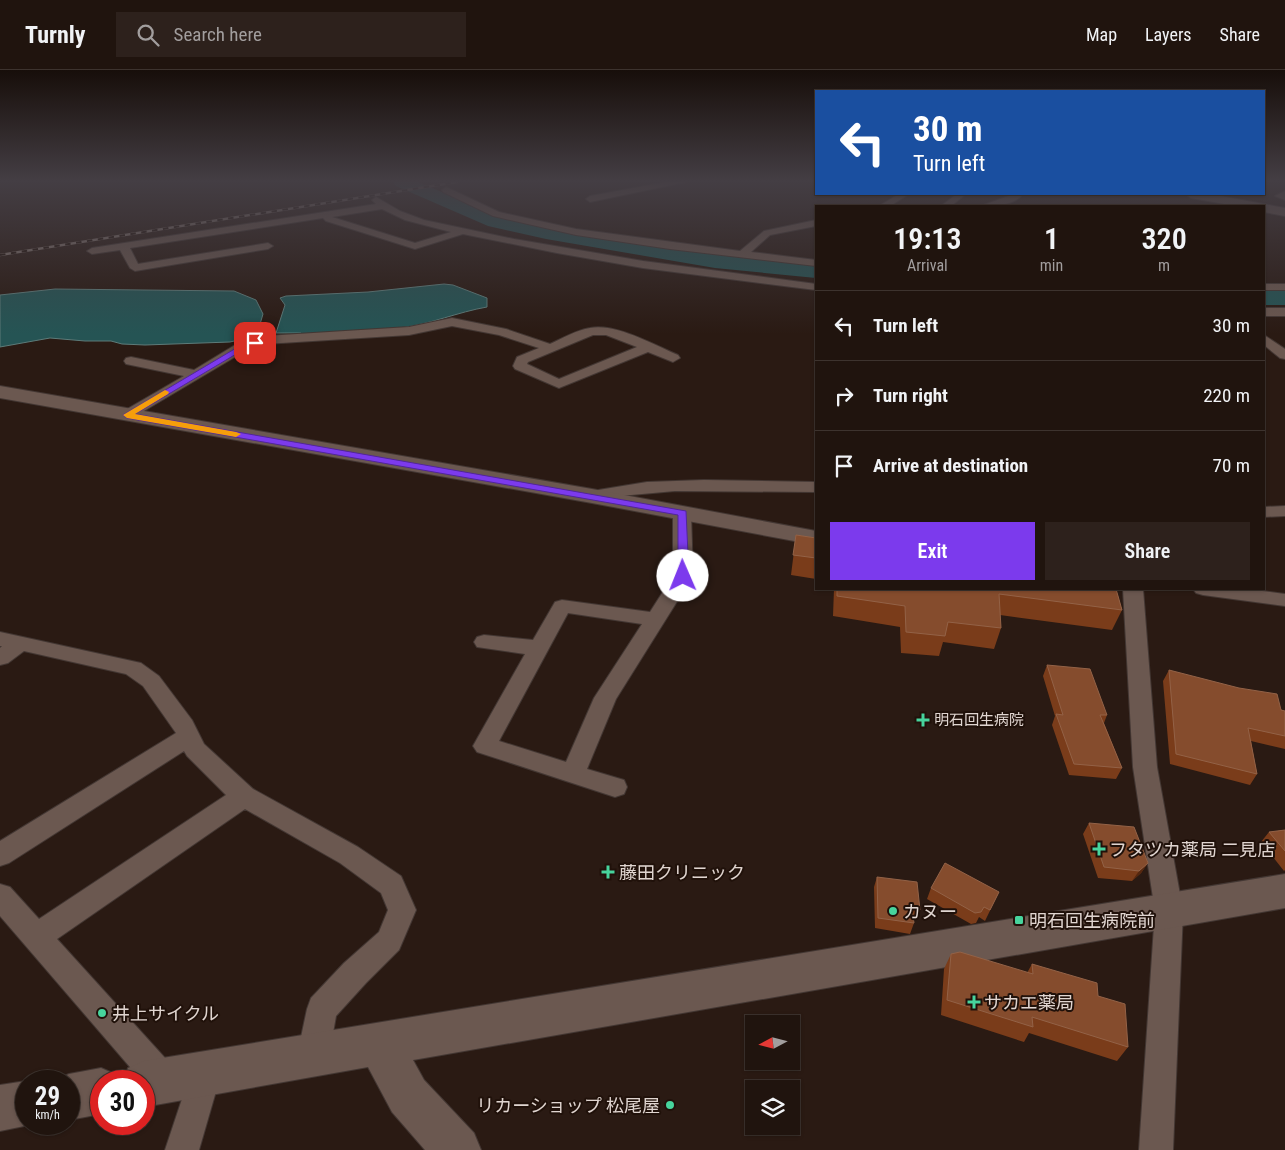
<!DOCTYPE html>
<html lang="en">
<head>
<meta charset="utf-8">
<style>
	:root { --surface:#20140e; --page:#2d211c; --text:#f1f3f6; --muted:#a29e9e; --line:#3d332e; --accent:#7c3aed }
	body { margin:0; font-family:"Roboto Condensed","Noto Sans JP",sans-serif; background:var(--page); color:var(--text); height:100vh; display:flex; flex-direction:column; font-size:19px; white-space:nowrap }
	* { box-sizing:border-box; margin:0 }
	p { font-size:16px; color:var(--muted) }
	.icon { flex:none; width:28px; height:28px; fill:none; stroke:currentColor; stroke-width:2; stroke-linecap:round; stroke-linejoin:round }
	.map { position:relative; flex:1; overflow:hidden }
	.panel { position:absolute; left:815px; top:135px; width:450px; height:385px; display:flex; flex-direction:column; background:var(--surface); border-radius:0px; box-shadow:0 1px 4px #0004,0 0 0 1px var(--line) }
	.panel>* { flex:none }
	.top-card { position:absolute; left:815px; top:20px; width:450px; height:105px; border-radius:0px; box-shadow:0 1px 4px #0004,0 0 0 1px var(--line); background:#1a4fa0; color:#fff; overflow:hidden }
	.needle { width:32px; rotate:263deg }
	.tools { position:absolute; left:745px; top:945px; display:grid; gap:10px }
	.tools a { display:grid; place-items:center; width:55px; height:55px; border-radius:0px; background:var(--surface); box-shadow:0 1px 4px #0004,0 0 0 1px var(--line); font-size:25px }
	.speed { position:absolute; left:15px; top:1000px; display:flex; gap:10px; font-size:25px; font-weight:700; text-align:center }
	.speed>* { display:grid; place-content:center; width:65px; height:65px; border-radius:50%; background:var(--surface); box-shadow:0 1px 4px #0004,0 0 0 1px var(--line); line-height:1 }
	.speed small { font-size:12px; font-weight:400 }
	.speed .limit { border:8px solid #d22; background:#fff; color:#111 }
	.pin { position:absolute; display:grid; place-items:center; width:42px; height:42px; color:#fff; margin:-21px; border-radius:10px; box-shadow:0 2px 8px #0006 }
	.me { position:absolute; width:55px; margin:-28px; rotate:359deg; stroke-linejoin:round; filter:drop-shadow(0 0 4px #0008) }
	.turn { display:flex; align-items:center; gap:18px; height:105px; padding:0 15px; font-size:22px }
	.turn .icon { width:65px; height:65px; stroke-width:2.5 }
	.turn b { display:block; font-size:35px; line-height:42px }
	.eta { display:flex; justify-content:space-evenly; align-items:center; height:85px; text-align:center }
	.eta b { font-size:30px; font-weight:600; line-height:35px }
	.primary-button { display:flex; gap:10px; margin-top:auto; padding:10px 15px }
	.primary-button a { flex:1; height:58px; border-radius:0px; background:var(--accent); color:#fff; font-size:20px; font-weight:600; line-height:58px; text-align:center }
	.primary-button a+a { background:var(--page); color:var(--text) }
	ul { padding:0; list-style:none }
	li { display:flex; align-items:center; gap:15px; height:70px; padding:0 15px; border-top:1px solid var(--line) }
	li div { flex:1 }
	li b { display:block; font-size:19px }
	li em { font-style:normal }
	header { display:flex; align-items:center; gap:30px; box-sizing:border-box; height:70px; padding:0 25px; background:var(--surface); border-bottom:1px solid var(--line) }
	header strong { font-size:24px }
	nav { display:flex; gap:28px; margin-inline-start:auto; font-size:18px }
	.search { width:350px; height:45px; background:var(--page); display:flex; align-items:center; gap:12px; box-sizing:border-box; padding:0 18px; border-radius:0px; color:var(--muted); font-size:19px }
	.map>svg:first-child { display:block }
	.water { fill:#255454; stroke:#5d7b79 }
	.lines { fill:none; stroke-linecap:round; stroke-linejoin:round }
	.river { fill:#255454; fill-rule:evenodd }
	.street-casing { stroke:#433733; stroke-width:2 }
	.secondary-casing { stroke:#433733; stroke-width:2 }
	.street { fill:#6b5850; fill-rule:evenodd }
	.secondary { fill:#6b5850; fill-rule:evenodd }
	.rail-casing { stroke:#81736d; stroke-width:2.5 }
	.rail { stroke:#20110a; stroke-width:2; stroke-dasharray:5.5; stroke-linecap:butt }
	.wall { fill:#7a3c1a }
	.shaded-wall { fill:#55270f }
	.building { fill:#854c2d; stroke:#936247 }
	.route { fill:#7c3aed; stroke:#51269a }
	.slow { fill:#f59e0b }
	.poi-dot { fill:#47d49d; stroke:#20110a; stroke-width:2 }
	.labels { text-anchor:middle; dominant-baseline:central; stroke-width:4; stroke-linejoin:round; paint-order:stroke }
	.poi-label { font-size:15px; fill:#e0d5d0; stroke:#20110a; text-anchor:start }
	.near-poi-label { font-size:18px; fill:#e0d5d0; stroke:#20110a; text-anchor:start }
</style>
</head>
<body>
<header>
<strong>Turnly</strong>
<div class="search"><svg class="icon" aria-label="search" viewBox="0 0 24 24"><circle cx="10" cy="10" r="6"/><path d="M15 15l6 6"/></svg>Search here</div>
<nav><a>Map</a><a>Layers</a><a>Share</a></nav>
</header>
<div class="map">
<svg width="1285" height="1080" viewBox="0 0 1285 1080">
	<rect width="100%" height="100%" fill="#2a1a13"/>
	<path class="water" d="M 444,214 L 453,215 L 487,228 L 487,237 C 458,242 431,254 401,258 C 368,262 335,263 302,265 L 301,263 L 276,263 L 285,235 L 280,228 L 286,226 L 368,222 Z
		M 55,219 L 234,221 L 256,230 L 263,244 L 258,261 L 247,268 L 230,272 L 145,275 L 122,274 L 111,271 L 85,271 L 50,268 L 0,277 L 0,225 Z"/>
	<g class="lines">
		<path class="river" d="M 393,112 L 418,112 L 501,147 L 546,157 L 715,184 L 816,194 L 816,208 L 715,198 L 546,169 L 488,156 L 396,116 Z
			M 1264,221 L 1285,221 L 1285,235 L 1264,235 Z"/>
		<g class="street-casing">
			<path id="street" d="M 666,112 L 686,112 L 590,132 L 586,129 L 590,126 Z
				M 446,117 L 499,142 L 576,159 L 740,181 L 764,161 L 816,150 L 816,156 L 770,165 L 751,182 L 816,190 L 816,196 L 670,179 L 576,165 L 493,146 L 443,122 L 442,120 Z
				M 1285,121 L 1285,130 L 1275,126 Z
				M 899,124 L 909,124 L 890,136 L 879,136 Z
				M 957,124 L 966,124 L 951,136 L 941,136 Z
				M 1014,124 L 1023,124 C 1015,135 994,137 981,136 Z
				M 376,127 L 400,141 L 424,150 L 514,169 L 643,191 L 816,214 L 816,220 L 643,198 L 557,183 L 463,164 L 415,179 L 326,151 L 323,148 L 130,178 L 138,194 L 268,173 L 273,176 L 268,179 L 135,201 L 130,198 L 120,180 L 92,184 L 87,181 L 92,178 L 376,134 L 372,130 ZM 382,139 L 405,150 L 451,162 L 415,173 L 332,147 Z
				M 1264,214 L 1285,214 L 1285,220 L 1264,220 Z
				M 1264,238 L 1285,238 L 1285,246 L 1264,246 Z
				M 452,248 L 506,259 L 550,274 C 563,268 577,260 590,258 C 616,253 654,275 678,285 L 680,288 L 673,292 L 648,282 L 559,318 L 515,299 L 513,296 L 517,287 L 539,278 L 499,265 L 452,256 L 409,265 L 265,274 L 250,278 L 132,348 L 122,348 L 120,345 L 122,342 L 184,306 L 126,294 L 124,291 L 126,288 L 131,287 L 194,300 L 240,272 L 265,266 L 409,257 ZM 593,265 L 606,265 L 637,277 L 559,309 L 527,294 L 528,292 Z
				M 1264,265 L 1285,279 L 1285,289 L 1280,288 L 1264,275 Z
				M 704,410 L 816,412 L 816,422 L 675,421 L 620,426 L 592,431 L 586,430 L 584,426 L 586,422 L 647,412 Z
				M 1285,436 L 1285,446 L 1264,447 L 1264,437 Z
				M 682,438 L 688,439 L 691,443 L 693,506 L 616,629 L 587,699 L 624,710 L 627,717 L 624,724 L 615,727 L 477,682 L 473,676 L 525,584 L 477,577 L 474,572 L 477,567 L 484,565 L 533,570 L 555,532 L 562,530 L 650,542 L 673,506 L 673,443 L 676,439 ZM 568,543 L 642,554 L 594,628 L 566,692 L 499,671 Z
				M 1123,519 L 1143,519 L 1157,697 L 1183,841 L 1173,1080 L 1139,1080 L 1155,841 L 1133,697 Z
				M 1193,519 L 1247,519 L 1285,524 L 1285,536 L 1203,525 L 1196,523 Z
				M 0,562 L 141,593 L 159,606 L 192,650 L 204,674 L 253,719 L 358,777 L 401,806 L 416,840 L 399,880 L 366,913 L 336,946 L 329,986 L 324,997 L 313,1002 L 302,997 L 297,986 L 307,939 L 311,928 L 344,893 L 379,862 L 388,840 L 381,823 L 340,793 L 245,739 L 57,869 L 175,999 L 179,1011 L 175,1023 L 163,1027 L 151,1023 L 144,1011 L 142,1011 L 0,846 L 0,814 L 10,817 L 39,849 L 226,725 L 187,686 L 184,681 L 9,793 L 0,796 L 0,771 L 176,663 L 143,616 L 126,604 L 24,581 L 8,593 L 0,595 L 0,578 L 2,576 L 0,576 Z
				M 205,988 L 216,993 L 221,1004 L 199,1080 L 165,1080 L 194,993 Z"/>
		</g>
		<g class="secondary-casing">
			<path id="secondary" d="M 1185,124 L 1209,124 L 1285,138 L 1285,146 L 1264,142 L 1264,136 L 1236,136 L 1191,128 Z
				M 0,316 L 592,419 L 816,461 L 816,475 L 592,433 L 0,328 Z
				M 1285,804 L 1285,838 L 413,990 L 424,1010 L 474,1063 L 481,1080 L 425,1080 L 392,1042 L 368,997 L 144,1037 L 144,1011 L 123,1011 L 128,998 L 144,991 Z
				M 101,998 L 117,1005 L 120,1011 L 101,1011 L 101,1044 L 69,1050 L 69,1011 L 53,1011 L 69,1004 Z
				M 26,1011 L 26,1054 L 34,1054 L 0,1061 L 0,1015 Z"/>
		</g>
		<use href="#street" class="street"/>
		<use href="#secondary" class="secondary"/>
		<g class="rail-casing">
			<path id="rail" d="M 0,185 L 457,112"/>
		</g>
		<use href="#rail" class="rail"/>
	</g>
	<path class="wall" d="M 796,465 L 816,468 L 816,509 L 791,505 Z
		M 834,519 L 1116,519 L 1122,540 L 1112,560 L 1000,545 L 1001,558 L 994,579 L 943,572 L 939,586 L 901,583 L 900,557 L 833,546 Z
		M 1047,595 L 1107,645 L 1104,653 L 1122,698 L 1116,709 L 1069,705 L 1052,655 L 1055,646 L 1043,606 Z
		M 1169,600 L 1285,641 L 1285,679 L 1251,671 L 1257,704 L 1250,715 L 1170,694 L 1163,611 Z
		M 1089,753 L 1148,793 L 1141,803 L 1132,811 L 1098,808 L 1083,764 Z
		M 1285,760 L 1285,800 L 1284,801 L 1261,772 L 1269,762 Z
		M 877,807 L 920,840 L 916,850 L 913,850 L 914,853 L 910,864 L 875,858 L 874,817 Z
		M 931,818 L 999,822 L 985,851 L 979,847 L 976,853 L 971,854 L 927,829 Z
		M 951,884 L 1027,903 L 1032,894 L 1098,926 L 1128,977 L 1117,991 L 1029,963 L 1024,972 L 941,945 L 944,899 Z"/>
	<path class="shaded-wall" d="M 1148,793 L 1141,803 L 1132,811 L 1139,801 Z"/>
	<path class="building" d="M 796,465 L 816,468 L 816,488 L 793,485 Z
		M 837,519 L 1116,519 L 1122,540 L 999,524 L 1001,558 L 948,552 L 945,566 L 906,562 L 905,536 L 837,526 Z
		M 1047,595 L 1090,599 L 1107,645 L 1100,645 L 1122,698 L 1074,694 L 1056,644 L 1063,645 Z
		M 1169,600 L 1239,618 L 1277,624 L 1281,640 L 1285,641 L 1285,666 L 1248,658 L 1257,704 L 1176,684 Z
		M 1089,753 L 1134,757 L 1148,793 L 1139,801 L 1104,797 Z
		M 1285,760 L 1285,781 L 1269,762 Z
		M 945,793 L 999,822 L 990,840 L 984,837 L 981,842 L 975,843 L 931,818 Z
		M 877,807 L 917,812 L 920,840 L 912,838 L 914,853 L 878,848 Z
		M 960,882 L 1033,904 L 1032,894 L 1097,913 L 1098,926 L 1125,934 L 1128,977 L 1032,947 L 1033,957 L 947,930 L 951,884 Z"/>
	<linearGradient id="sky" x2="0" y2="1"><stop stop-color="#170e0a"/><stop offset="0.42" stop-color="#443e44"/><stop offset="1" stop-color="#443e44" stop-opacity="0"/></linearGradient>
	<rect width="1285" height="264" fill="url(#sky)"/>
	<path class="route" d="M 255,271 L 258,271 L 258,274 L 248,277 L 135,344 L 686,441 L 689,506 L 683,509 L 678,506 L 678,445 L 127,348 L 123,345 L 243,274 Z"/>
	<path class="slow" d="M 165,320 L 169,322 L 168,324 L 135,344 L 236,362 L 241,364 L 236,367 L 127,348 L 123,345 Z"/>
	<g class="poi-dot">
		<path d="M920.5 642.5h5v5h5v5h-5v5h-5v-5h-5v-5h5z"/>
		<path d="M1096.5 771.5h5v5h5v5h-5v5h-5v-5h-5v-5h5z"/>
		<path d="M605.5 794.5h5v5h5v5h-5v5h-5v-5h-5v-5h5z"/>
		<circle cx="893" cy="841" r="5"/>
		<rect x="1014" y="845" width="10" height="10" rx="2.5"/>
		<path d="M971.5 924.5h5v5h5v5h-5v5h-5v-5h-5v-5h5z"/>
		<circle cx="102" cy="943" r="5"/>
		<circle cx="670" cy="1035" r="5"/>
	</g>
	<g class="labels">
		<g class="poi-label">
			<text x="934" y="650">明石回生病院</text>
		</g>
		<g class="near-poi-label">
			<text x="1109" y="779">フタツカ薬局 二見店</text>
			<text x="619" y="802">藤田クリニック</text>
			<text x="903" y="841">カヌー</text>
			<text x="1029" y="850">明石回生病院前</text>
			<text x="984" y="932">サカエ薬局</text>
			<text x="112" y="943">井上サイクル</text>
			<text x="660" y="1035" text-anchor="end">リカーショップ 松尾屋</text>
		</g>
	</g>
</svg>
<div class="tools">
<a><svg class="needle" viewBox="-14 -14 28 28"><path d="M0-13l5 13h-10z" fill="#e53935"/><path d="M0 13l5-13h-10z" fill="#a29e9e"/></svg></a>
<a><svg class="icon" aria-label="layers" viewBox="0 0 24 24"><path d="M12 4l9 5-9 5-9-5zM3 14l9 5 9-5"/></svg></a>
</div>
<div class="speed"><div>29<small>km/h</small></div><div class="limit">30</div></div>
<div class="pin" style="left:255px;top:273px;background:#d93025"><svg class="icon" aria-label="arrive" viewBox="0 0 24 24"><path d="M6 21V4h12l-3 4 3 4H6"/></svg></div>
<svg class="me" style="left:683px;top:506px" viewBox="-20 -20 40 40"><circle r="19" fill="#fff"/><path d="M0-13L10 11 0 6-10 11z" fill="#7c3aed"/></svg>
<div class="top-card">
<div class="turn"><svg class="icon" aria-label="left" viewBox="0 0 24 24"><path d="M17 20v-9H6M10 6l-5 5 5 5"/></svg><div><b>30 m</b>Turn left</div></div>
</div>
<section class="panel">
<div class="eta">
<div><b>19:13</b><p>Arrival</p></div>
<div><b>1</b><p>min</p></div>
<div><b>320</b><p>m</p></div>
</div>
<ul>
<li><svg class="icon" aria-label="left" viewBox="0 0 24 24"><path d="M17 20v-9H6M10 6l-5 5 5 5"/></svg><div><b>Turn left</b></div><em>30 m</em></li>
<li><svg class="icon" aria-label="right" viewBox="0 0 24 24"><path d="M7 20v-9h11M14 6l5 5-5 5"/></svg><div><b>Turn right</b></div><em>220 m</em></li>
<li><svg class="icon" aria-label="arrive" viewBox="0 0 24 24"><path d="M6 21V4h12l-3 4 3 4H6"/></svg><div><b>Arrive at destination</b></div><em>70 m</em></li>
</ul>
<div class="primary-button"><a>Exit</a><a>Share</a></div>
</section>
</div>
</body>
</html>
